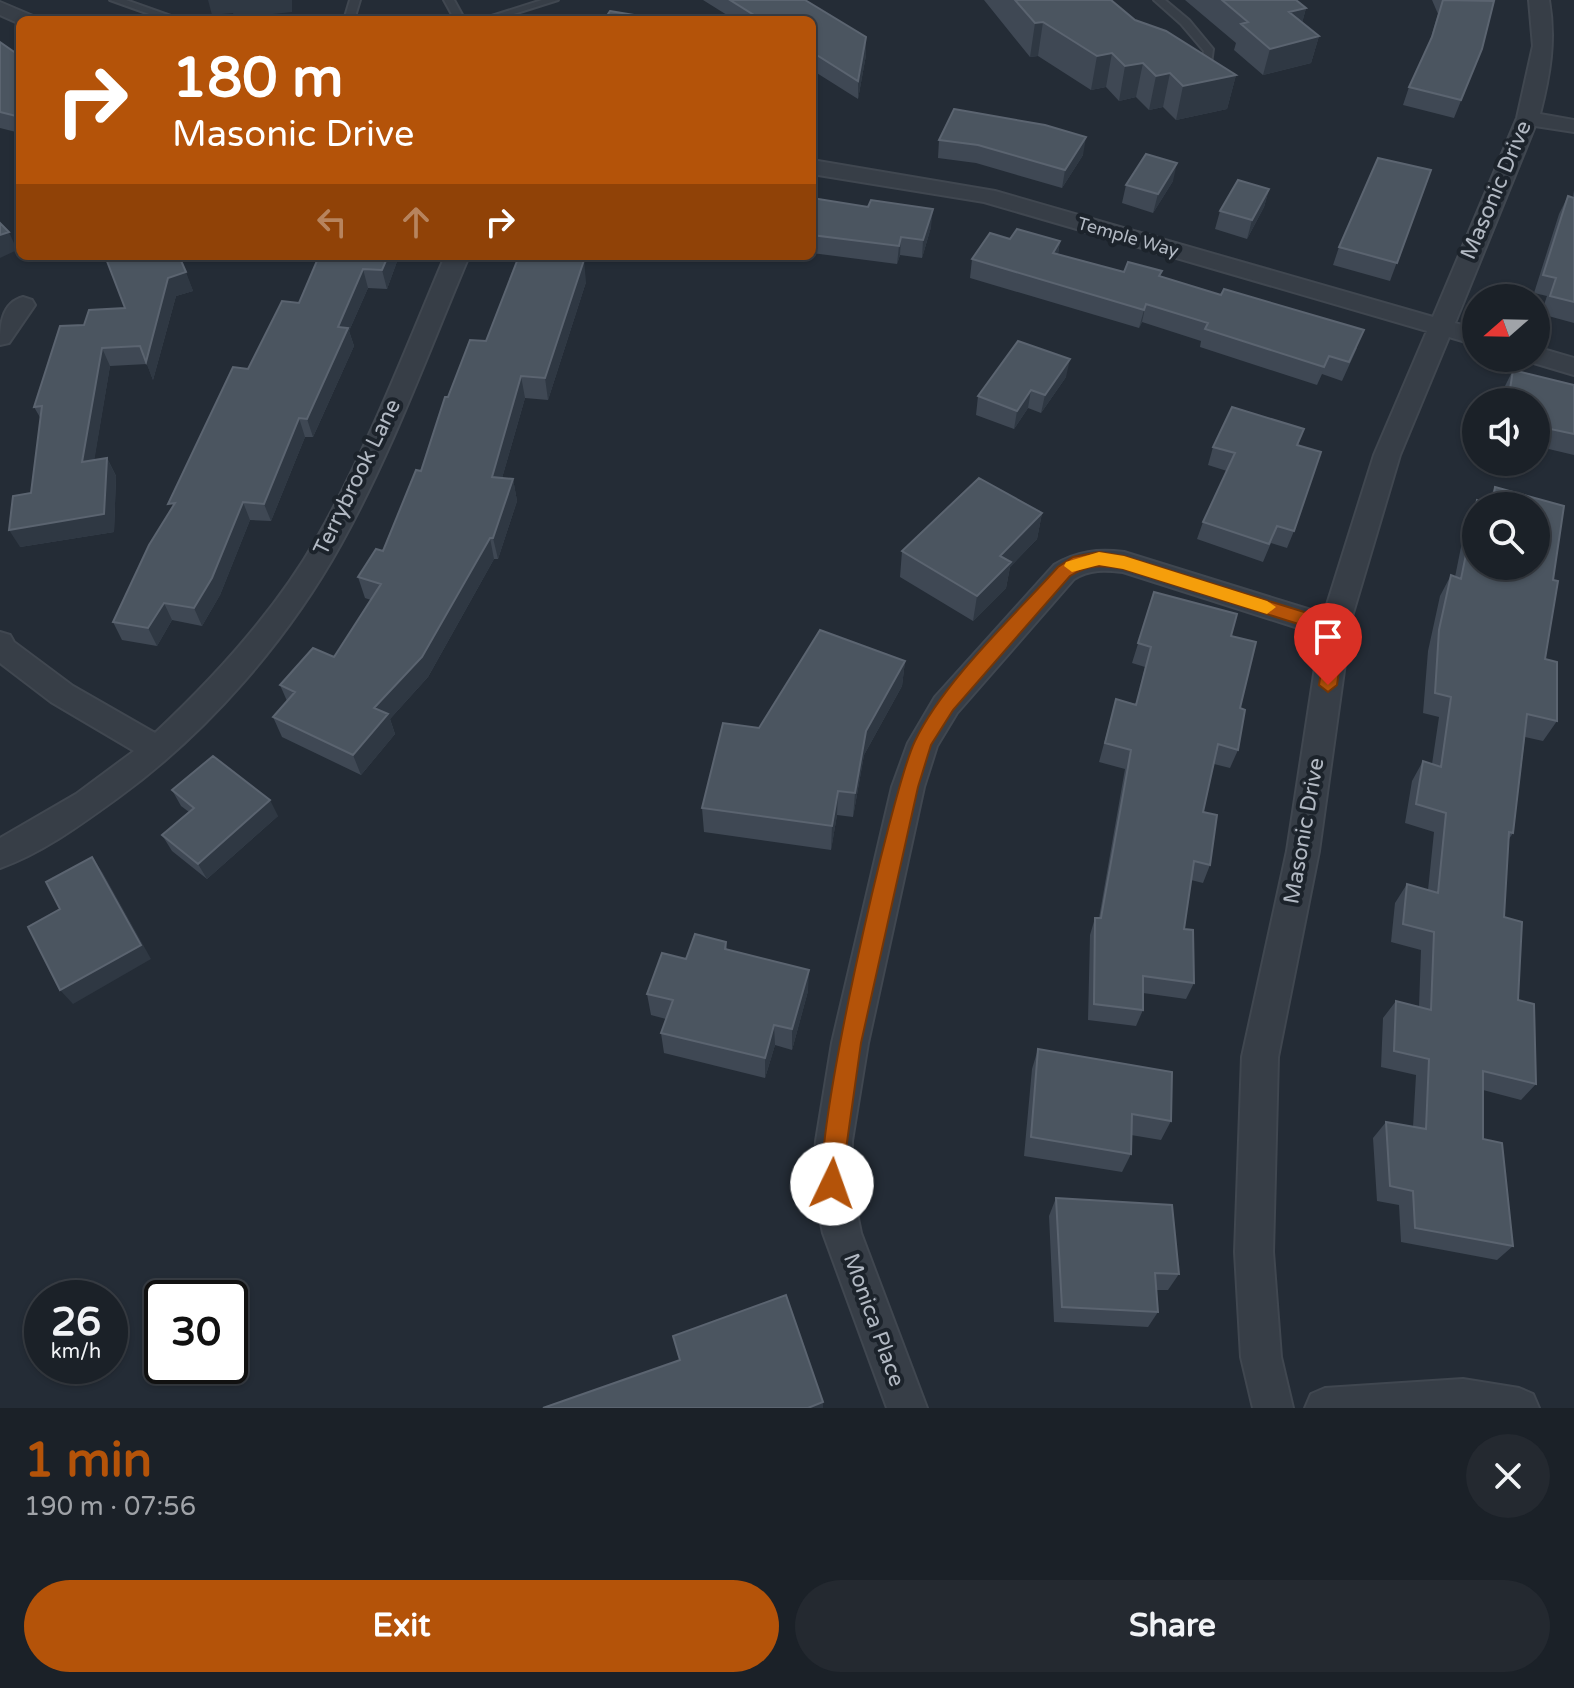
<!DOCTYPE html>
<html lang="en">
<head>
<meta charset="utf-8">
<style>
	:root { --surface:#1b2128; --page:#242930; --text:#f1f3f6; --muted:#a0a3a8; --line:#393e45; --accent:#b45309 }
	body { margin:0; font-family:"Varela Round",sans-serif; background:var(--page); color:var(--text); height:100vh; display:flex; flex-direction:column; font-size:30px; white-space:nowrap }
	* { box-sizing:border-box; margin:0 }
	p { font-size:26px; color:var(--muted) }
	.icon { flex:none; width:44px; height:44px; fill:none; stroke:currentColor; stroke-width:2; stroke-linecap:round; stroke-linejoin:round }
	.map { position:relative; height:1408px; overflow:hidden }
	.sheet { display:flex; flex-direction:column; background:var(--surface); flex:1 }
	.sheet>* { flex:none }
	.hud { position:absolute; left:16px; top:16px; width:800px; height:244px; border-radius:12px; box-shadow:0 2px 6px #0004,0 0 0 2px var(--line); background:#b45309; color:#fff; overflow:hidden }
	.needle { width:52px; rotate:250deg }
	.tools { position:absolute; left:1462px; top:284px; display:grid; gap:16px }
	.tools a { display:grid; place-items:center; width:88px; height:88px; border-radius:50%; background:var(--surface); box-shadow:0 2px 6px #0004,0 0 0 2px var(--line); font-size:40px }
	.speed { position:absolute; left:24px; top:1280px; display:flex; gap:16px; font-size:40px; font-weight:700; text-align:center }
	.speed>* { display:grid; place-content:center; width:104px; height:104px; border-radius:50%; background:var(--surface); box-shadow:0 2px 6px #0004,0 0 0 2px var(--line); line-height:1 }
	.speed small { font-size:20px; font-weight:400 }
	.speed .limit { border:4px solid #111; border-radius:12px; background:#fff; color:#111 }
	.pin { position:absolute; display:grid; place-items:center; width:68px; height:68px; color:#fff; margin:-82px -34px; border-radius:50% 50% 50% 0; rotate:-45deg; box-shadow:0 0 8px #0007 }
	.pin .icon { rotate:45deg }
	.me { position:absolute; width:88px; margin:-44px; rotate:3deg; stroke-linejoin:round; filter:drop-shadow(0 0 6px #0008) }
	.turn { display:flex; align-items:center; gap:28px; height:168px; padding:0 24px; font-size:36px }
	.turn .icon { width:104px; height:104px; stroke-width:2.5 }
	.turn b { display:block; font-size:56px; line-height:68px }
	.lanes { display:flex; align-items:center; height:76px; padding:0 24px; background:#0003; justify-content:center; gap:40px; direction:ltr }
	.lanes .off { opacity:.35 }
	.round { display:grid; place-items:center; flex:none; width:84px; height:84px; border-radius:42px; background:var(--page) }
	.head { display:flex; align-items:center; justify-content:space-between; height:136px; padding:0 24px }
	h1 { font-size:48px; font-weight:700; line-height:60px; color:var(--accent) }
	.button { display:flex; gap:16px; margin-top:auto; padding:16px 24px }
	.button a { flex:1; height:92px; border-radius:48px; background:var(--accent); color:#fff; font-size:32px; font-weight:700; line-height:92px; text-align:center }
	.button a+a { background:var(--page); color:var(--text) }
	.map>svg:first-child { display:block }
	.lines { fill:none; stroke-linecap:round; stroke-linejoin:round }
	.service-casing { stroke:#404750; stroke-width:4 }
	.minor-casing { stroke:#404750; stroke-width:4 }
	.service { fill:#373e47; fill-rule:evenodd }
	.minor { fill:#373e47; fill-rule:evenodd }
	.wall { fill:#3f4854 }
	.shaded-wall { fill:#2f3843 }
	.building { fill:#4b5560; stroke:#5b6470; stroke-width:2; fill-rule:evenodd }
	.route { fill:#b45309; stroke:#753606; stroke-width:2 }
	.slow { fill:#f59e0b }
	.labels { text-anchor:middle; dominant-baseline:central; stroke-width:8; stroke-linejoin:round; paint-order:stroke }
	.far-street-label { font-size:18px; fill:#b2b9c3; stroke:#1c232b }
	.street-label { font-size:22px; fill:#b2b9c3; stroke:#1c232b }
</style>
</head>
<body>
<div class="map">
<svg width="1574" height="1408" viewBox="0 0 1574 1408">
	<rect width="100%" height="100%" fill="#242c36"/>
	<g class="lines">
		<g class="service-casing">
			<path id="service" d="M 110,0 L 126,0 L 182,20 L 166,20 Z
				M 350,0 L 360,0 L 354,20 L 344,20 Z
				M 444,0 L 454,0 L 465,20 L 455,20 Z
				M 542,0 L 558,0 L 495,20 L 479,20 Z
				M 1154,0 L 1165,0 L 1189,20 L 1213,49 L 1210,71 L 1193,69 L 1193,65 L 1201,65 L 1204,51 L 1181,24 Z"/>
		</g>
		<g class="minor-casing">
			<path id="minor" d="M 1529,0 L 1549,0 C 1556,40 1550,75 1540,114 L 1574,120 L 1574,132 L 1535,126 L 1455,323 L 1476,329 L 1476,345 L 1449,337 L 1400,455 L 1351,620 L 1319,851 L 1278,1057 L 1273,1252 L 1281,1357 L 1293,1408 L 1253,1408 L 1241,1357 L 1235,1252 L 1242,1057 L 1287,851 L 1320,635 L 1123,572 C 1105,570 1090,569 1074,579 L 957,713 L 937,746 L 924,787 L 868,1043 L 852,1141 L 851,1184 L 861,1233 L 927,1408 L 887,1408 L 823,1233 L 813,1184 L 816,1141 L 832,1043 L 892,787 L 908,743 L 935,697 L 1054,565 C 1077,551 1098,549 1124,552 L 1324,614 L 1374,455 L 1427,331 L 984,202 L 812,174 L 812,160 L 995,191 L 1433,317 L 1517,118 L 1533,46 Z
				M 0,2 L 33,16 L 36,20 L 20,20 L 20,24 L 0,15 Z
				M 445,256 L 469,256 C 428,353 392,452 341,544 C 288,640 208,732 119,797 C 83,823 43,853 0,868 L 0,838 L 76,794 L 134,751 L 51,702 L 0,663 L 0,632 L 10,635 L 14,642 L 73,686 L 155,733 C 215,677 276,610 317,538 C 368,448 405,350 445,256 Z
				M 23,297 L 32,300 L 35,305 L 9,343 L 0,345 C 0,326 1,303 23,297 Z
				M 1536,347 L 1574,358 L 1574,375 L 1527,361 L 1525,358 L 1536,358 Z
				M 1463,1379 L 1519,1388 L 1533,1394 L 1539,1408 L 1305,1408 L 1311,1394 L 1325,1388 Z"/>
		</g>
		<use href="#service" class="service"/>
		<use href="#minor" class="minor"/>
	</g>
	<path class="wall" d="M 703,0 L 805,0 L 866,37 L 866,55 L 858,99 L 812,70 L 812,20 L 735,20 Z
		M 984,0 L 1111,0 L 1135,20 L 1236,75 L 1227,109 L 1176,120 L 1163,107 L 1149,110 L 1136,97 L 1119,101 L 1106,87 L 1091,90 L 1038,56 L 1030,57 Z
		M 1185,0 L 1296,0 L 1306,8 L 1302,23 L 1319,36 L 1311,63 L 1263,75 L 1234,50 L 1236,43 Z
		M 1432,0 L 1494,0 L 1482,49 L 1454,118 L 1403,105 L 1409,87 L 1429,44 L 1438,14 Z
		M 0,42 L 20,56 L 20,133 L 0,128 Z
		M 939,140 L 1083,155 L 1062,188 L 976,163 L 938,158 Z
		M 1431,170 L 1390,281 L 1333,265 L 1339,247 Z
		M 1173,181 L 1153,213 L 1122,203 L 1126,185 Z
		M 1269,189 L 1264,207 L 1247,239 L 1215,229 L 1220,211 Z
		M 1574,190 L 1574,323 L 1541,314 L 1547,296 L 1534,293 L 1559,214 L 1568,196 L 1573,197 Z
		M 812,198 L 931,227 L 922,258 L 900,255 L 897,264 L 812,253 Z
		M 1060,241 L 1058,254 L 1124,272 L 1160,276 L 1357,348 L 1342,381 L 1322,374 L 1317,385 L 1200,347 L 1201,341 L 1142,322 L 1139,328 L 970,278 L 972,259 Z
		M 62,256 L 179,256 L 193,291 L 176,296 L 153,380 L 147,364 L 110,366 L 94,460 L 107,458 L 116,476 L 114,532 L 20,547 L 31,493 L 41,419 L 34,407 L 84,325 L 125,308 L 106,259 Z
		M 319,256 L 399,256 L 387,289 L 368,288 L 349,331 L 354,346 L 313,437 L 305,437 L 271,521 L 250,520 L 220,595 L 202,626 L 172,620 L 157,646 L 122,640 L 113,622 L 171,510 L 248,369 L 299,303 Z
		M 586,282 L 548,400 L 525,398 L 502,478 L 513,479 L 517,501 L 498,559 L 494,559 L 428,677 L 390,719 L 395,734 L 361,775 L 282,737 L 273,717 L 287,701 L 280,685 L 334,657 L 371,600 L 365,598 L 358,577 L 383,551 L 421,471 L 448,397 L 486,341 Z
		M 1513,370 L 1574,385 L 1574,455 L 1536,446 L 1536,402 L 1502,402 L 1504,388 Z
		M 1066,377 L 1041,413 L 1028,408 L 1014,429 L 976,415 L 978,396 Z
		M 1304,429 L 1298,445 L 1294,531 L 1287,548 L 1271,543 L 1263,562 L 1197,539 L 1203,522 L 1227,471 L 1208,465 L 1213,447 Z
		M 1495,487 L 1553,580 L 1545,659 L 1557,721 L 1543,741 L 1525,737 L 1513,833 L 1509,839 L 1504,917 L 1518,1000 L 1536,1084 L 1521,1100 L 1483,1090 L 1483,1139 L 1513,1246 L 1497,1260 L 1401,1242 L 1399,1205 L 1377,1201 L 1373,1138 L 1386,1122 L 1413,1127 L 1416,1075 L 1381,1067 L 1383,1018 L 1396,1001 L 1419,1007 L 1421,950 L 1391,942 L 1395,903 L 1407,884 L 1428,890 L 1434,832 L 1405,823 L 1412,781 L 1423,761 L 1432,764 L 1439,717 L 1423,713 L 1428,651 L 1440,596 L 1451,575 L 1455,577 L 1466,522 L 1477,500 L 1487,503 Z
		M 1042,513 L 1037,539 L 1010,567 L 1006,588 L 973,621 L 900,577 L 902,551 Z
		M 1154,592 L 1231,636 L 1240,708 L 1238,750 L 1230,768 L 1214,764 L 1203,812 L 1210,865 L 1203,883 L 1191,880 L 1184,929 L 1194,983 L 1186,999 L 1143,993 L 1143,1010 L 1136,1026 L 1088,1020 L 1090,935 L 1095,918 L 1099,918 L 1125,769 L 1099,762 L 1116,699 L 1136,704 L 1145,667 L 1132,663 Z
		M 905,661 L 902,686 L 864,755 L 853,817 L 837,815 L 831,850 L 704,832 L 702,808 L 759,728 Z
		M 172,790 L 278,816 L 207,879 L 172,851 L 162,835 L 189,812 L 181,806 Z
		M 726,942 L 727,950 L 808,991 L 792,1050 L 775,1045 L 765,1078 L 664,1053 L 661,1033 L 666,1019 L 651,1015 L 647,994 L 686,959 Z
		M 1038,1049 L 1171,1121 L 1161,1140 L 1131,1135 L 1131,1154 L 1122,1172 L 1024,1156 L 1032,1069 Z
		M 1056,1198 L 1179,1274 L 1168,1290 L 1156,1290 L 1158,1312 L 1148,1327 L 1054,1322 L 1049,1216 Z"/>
	<path class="shaded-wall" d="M 208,0 L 292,0 L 292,12 L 234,18 L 233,13 L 212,15 Z
		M 1306,8 L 1299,34 L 1289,12 Z
		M 1043,22 L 1038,56 L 1030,57 L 1035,23 Z
		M 1319,36 L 1311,63 L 1263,75 L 1270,49 Z
		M 866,37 L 866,55 L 858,99 L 858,81 Z
		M 1112,53 L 1106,87 L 1091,90 L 1097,56 Z
		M 1143,63 L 1136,97 L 1119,101 L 1125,66 Z
		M 1170,73 L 1163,107 L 1149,110 L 1156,76 Z
		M 1236,75 L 1227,109 L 1176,120 L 1183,86 Z
		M 1086,137 L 1083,155 L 1062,188 L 1065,170 Z
		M 1177,163 L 1173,181 L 1153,213 L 1158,194 Z
		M 1269,189 L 1264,207 L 1247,239 L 1252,220 Z
		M 933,209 L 931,227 L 922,258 L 923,240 Z
		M 9,232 L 17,250 L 0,258 L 0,235 Z
		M 901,237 L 900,255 L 897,264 L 899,246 Z
		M 1060,241 L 1057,259 L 1053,253 Z
		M 388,256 L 399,256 L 387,289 L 382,270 Z
		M 584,260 L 586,282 L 548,400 L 545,378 Z
		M 363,269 L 368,288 L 349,331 L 354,346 L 313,437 L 307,419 L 338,327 Z
		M 186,272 L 193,291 L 176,296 L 153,380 L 146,362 L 168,278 Z
		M 1146,304 L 1142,322 L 1139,328 L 1144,310 Z
		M 102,348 L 110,366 L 91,480 L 82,462 Z
		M 1070,359 L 1066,377 L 1041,413 L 1045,395 Z
		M 521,376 L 525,398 L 496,499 L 492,477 Z
		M 1031,390 L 1028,408 L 1014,429 L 1017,411 Z
		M 299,418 L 305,437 L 271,521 L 264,504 Z
		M 107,458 L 116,476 L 114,532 L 20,547 L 9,530 Z
		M 513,479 L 517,501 L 498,559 L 493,538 Z
		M 243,502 L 250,520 L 220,595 L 202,626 L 194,608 Z
		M 1042,513 L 1037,539 L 1010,567 L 1006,588 L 973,621 L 977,596 L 1000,556 Z
		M 490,538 L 494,559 L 428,677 L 390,719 L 395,734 L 361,775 L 353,755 L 374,708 Z
		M 164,603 L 172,620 L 157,646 L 148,628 Z
		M 905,661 L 902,686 L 864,755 L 853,817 L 855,793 L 866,731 Z
		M 838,791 L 837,815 L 831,850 L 832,826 Z
		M 270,800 L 278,816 L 207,879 L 198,864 Z
		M 92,857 L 103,873 L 151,959 L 73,1004 L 60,990 Z
		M 809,970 L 808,991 L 792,1050 L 792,1029 Z
		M 774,1025 L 775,1045 L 765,1078 L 765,1058 Z
		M 823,1402 L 823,1408 L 808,1408 Z"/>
	<path class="building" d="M 730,0 L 805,0 L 866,37 L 858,81 L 812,52 L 812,20 L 762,20 Z
		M 1015,0 L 1111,0 L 1135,20 L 1166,31 L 1236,75 L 1183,86 L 1170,73 L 1156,76 L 1143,63 L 1125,66 L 1112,53 L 1097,56 L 1043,22 L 1035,23 Z
		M 1222,0 L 1296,0 L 1306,8 L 1289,12 L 1319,36 L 1270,49 L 1241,24 L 1248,22 Z
		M 1443,0 L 1494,1 L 1482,49 L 1461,100 L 1409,87 L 1432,37 Z
		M 610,11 L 658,19 L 604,20 Z
		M 0,42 L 20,56 L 20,117 L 0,112 Z
		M 954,109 L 1045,125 L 1086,137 L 1065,170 L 978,145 L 939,140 Z
		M 1146,154 L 1177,163 L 1158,194 L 1126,185 Z
		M 1378,158 L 1431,170 L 1397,263 L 1339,247 Z
		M 1238,180 L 1269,189 L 1252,220 L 1220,211 Z
		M 1568,196 L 1574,198 L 1574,302 L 1550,296 L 1556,278 L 1543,275 Z
		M 812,198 L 868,207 L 871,200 L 933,209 L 923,240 L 901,237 L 899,246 L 812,235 Z
		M 0,223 L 9,232 L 0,235 Z
		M 1017,229 L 1060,241 L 1053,253 L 1124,272 L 1128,262 L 1162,271 L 1159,276 L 1221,295 L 1224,289 L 1364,330 L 1349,362 L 1329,356 L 1324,367 L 1205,329 L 1208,323 L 1146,304 L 1144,310 L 972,259 L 990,233 L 1010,239 Z
		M 105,256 L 179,256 L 186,272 L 168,278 L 146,362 L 140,346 L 102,348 L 82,462 L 107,458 L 104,514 L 9,530 L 13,496 L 31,493 L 42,406 L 34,407 L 60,326 L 84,325 L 89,310 L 125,308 Z
		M 319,256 L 388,256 L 382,270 L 363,269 L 338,327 L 348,328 L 307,419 L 299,418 L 264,504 L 243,502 L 212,578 L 194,608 L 164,603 L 148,628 L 113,622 L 149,545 L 175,503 L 168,504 L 233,367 L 248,369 L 282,301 L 299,303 Z
		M 519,256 L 536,256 L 584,260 L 545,378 L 521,376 L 492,477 L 513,479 L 493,538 L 490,538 L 422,657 L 374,708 L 388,714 L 353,755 L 273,717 L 295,692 L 280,685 L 313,648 L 334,657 L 381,584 L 358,577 L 376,549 L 383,551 L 416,470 L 421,471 L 445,397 L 448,397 L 470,340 L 486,341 Z
		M 1018,341 L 1070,359 L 1045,395 L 1031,390 L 1017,411 L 978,396 Z
		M 1513,370 L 1574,385 L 1574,434 L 1536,426 L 1536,402 L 1508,402 Z
		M 1232,407 L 1304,429 L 1297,445 L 1321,452 L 1294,531 L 1277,526 L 1269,544 L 1203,522 L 1235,453 L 1213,447 Z
		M 979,478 L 1042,513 L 1000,556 L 1011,562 L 977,596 L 902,551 Z
		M 1495,487 L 1564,506 L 1553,580 L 1558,581 L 1545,659 L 1557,662 L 1557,721 L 1527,714 L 1513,833 L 1509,832 L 1504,917 L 1522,922 L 1518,1000 L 1534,1004 L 1536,1084 L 1483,1071 L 1483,1139 L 1502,1143 L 1513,1246 L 1415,1228 L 1413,1191 L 1390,1186 L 1386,1122 L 1426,1129 L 1429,1059 L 1394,1051 L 1396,1001 L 1431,1010 L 1434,932 L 1403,924 L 1407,884 L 1438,893 L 1446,813 L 1416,804 L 1423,761 L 1441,767 L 1451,697 L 1435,693 L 1439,630 L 1451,575 L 1461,579 L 1477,500 L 1492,505 ZM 1476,506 L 1536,506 L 1536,566 L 1476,566 Z
		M 1154,592 L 1237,614 L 1231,636 L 1256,642 L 1240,708 L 1245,710 L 1238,750 L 1218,744 L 1203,812 L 1217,815 L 1210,865 L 1194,861 L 1184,929 L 1193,930 L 1194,983 L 1143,976 L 1143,1010 L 1094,1004 L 1095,918 L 1101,918 L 1131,750 L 1105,743 L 1116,699 L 1136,705 L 1151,647 L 1138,643 Z
		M 820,630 L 905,661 L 866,731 L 855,793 L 838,791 L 832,826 L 702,808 L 723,723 L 759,728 Z
		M 213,756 L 270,800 L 198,864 L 162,835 L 194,808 L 172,790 Z
		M 92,857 L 141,945 L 60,990 L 28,927 L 60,909 L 46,882 Z
		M 695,934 L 726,942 L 725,949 L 809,970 L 792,1029 L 774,1025 L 765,1058 L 661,1033 L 673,1000 L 647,994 L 662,953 L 686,959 Z
		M 1038,1049 L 1172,1072 L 1171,1121 L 1132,1114 L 1131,1154 L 1031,1137 Z
		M 1056,1198 L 1172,1205 L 1179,1274 L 1155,1273 L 1158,1312 L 1062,1307 Z
		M 786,1295 L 823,1402 L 808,1408 L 543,1408 L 680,1360 L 673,1336 Z"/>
	<path class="route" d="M 1099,552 L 1124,556 L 1343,624 L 1345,629 L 1337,685 L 1328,692 L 1319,685 L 1327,633 L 1123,569 C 1102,565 1089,564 1070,576 L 953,710 L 931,745 L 918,787 L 861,1043 L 840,1192 L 832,1196 L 824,1192 C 808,1155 892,788 915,741 C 943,682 1013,617 1058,567 L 1073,557 Z"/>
	<path class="slow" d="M 1099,552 L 1124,556 L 1267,601 L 1276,607 L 1267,614 L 1123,569 L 1099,565 L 1072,572 L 1064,566 L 1066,562 Z"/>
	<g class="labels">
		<g class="far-street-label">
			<text transform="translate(1128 237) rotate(16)">Temple Way</text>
		</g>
		<g class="street-label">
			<text transform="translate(1496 190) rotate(-67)">Masonic Drive</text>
			<text transform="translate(357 477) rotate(-64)">Terrybrook Lane</text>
			<text transform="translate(1304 831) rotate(-80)">Masonic Drive</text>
			<text transform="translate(874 1320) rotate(70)">Monica Place</text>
		</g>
	</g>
</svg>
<div class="tools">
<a><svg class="needle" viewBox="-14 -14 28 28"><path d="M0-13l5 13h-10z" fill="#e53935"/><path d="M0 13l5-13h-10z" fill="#a0a3a8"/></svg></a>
<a><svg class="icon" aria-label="sound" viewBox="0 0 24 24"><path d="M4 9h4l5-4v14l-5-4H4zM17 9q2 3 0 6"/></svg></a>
<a><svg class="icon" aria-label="search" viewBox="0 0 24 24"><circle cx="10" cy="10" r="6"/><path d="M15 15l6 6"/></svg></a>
</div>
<div class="speed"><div>26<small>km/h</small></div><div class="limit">30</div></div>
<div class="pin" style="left:1328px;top:685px;background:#d93025"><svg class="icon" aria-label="arrive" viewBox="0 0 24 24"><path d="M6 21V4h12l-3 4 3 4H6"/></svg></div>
<svg class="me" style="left:832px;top:1184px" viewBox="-20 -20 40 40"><circle r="19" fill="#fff"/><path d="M0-13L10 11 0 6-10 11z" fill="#b45309"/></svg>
<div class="hud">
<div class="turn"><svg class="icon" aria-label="right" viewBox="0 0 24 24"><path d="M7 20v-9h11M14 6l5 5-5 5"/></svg><div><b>180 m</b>Masonic Drive</div></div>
<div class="lanes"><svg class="icon off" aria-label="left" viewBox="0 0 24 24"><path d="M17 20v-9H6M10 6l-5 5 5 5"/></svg><svg class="icon off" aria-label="ahead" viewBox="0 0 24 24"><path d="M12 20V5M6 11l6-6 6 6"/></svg><svg class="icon" aria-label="right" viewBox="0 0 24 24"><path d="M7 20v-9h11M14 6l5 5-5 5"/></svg></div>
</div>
</div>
<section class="sheet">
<div class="head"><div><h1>1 min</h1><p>190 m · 07:56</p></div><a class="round"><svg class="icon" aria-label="close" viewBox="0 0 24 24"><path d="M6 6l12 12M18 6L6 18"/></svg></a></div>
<div class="button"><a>Exit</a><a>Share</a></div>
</section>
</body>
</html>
